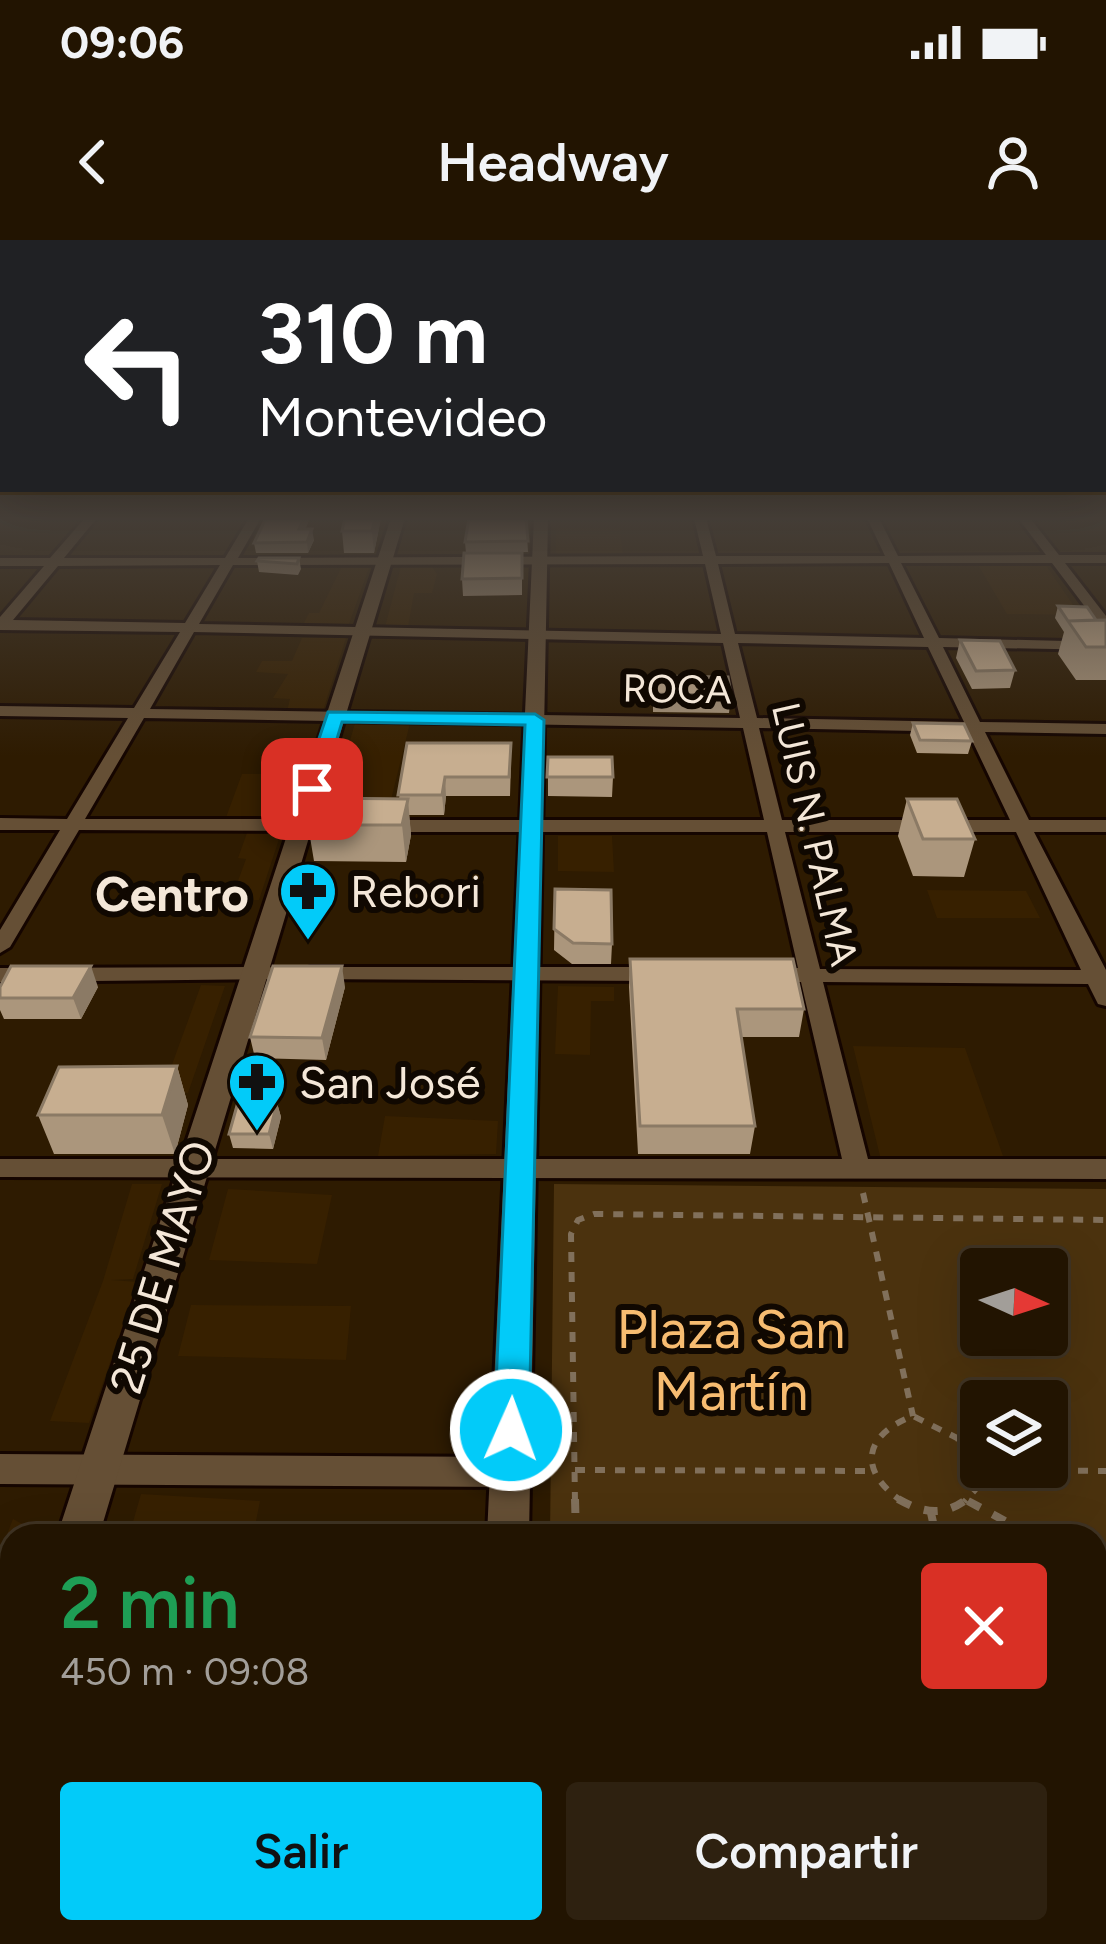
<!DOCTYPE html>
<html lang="es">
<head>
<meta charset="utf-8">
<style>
	:root { --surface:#221401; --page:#2e2110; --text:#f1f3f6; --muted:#a29e99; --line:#3f3323; --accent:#02cbf9 }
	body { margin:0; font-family:Figtree,sans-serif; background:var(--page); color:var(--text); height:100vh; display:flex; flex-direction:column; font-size:45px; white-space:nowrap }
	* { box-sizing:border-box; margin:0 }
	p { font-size:39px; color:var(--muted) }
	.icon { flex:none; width:66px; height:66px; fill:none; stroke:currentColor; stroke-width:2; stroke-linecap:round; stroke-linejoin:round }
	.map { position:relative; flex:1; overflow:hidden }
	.panel { position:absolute; left:0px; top:1284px; width:1107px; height:420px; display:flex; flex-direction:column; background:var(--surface); border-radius:36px 36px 0 0; box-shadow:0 12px 48px #0002,0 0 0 3px var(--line) }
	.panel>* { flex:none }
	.hud { position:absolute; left:0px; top:0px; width:1107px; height:252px; box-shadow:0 12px 48px #0002,0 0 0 3px var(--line); background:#202124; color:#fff; overflow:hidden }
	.needle { width:78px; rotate:93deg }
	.fabs { position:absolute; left:960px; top:1008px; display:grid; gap:24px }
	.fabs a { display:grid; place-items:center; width:108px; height:108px; border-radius:12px; background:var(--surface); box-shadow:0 12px 48px #0002,0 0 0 3px var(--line); font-size:60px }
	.pin { position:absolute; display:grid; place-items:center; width:102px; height:102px; color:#fff; margin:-51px; border-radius:24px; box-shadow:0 6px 18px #0006 }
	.me { position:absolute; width:132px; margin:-66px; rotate:2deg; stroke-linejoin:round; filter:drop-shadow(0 0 9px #0008) }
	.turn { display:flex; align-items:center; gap:42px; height:252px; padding:0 60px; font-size:54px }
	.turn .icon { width:156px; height:156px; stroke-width:2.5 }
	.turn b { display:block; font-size:84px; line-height:102px }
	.round { display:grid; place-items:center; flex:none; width:126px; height:126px; border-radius:12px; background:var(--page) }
	.overview { display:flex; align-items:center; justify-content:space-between; height:204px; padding:0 60px }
	h1 { font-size:72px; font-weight:600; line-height:90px; color:#1e9e55 }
	.action { display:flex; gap:24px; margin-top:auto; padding:24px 60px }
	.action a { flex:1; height:138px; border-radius:12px; background:var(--accent); color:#111; font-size:48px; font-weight:600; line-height:138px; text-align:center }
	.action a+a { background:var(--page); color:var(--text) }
	.status { display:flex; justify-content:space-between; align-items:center; height:84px; padding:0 60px; background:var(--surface); direction:ltr }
	.status svg { height:33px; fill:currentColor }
	header { display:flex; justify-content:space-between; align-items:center; height:156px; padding:0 60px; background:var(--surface); font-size:54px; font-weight:600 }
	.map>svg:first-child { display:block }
	.built { fill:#372000 }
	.green { fill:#4b320e; fill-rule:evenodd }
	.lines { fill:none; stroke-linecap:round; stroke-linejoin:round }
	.minor-casing { stroke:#150500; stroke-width:6 }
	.tertiary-casing { stroke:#150500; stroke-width:6 }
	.secondary-casing { stroke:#150500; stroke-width:6 }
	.path-far1 { stroke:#81705b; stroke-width:6; stroke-dasharray:10 10; stroke-linecap:butt }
	.path { stroke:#81705b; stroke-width:8; stroke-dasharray:14 14; stroke-linecap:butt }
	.minor { fill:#654f35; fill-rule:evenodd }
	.tertiary { fill:#654f35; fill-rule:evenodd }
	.secondary { fill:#84633a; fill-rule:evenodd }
	.wall { fill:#ab967c }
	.shaded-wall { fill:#8b7a65 }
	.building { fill:#c7ae90; stroke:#8b7a65; stroke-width:3 }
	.route { fill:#02cbf9; stroke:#0184a2; stroke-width:3 }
	.labels { text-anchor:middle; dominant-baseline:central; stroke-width:12; stroke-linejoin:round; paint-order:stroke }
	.far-street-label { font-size:39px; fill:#f4e7d8; stroke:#100801 }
	.poi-label { font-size:45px; fill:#f4e7d8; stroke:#100801; text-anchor:start }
	.street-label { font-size:45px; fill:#f4e7d8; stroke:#100801 }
	.neighbourhood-label { font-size:48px; font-weight:bold; fill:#f4e7d8; stroke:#100801 }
	.near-park-label { font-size:54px; fill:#f7bc71; stroke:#100801 }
</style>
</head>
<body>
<div class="status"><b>09:06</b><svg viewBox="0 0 49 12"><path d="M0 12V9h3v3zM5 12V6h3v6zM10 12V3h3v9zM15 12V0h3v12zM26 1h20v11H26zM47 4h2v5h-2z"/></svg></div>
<header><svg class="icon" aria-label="back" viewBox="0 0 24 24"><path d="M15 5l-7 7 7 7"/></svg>Headway<svg class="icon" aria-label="person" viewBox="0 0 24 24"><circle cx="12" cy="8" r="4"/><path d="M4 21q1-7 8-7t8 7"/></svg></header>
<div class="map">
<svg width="1106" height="1704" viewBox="0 0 1106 1704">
	<rect width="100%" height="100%" fill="#2e1b01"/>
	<path class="built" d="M 556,288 L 620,288 L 623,316 L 556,316 Z
		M 977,323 L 1045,324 L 1080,375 L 1007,374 Z
		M 370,325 L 349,384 L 304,383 L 309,373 L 319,373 L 342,326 Z
		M 401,326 L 432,327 L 437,334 L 432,353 L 414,353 L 408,387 L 385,387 Z
		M 302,398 L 346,398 L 323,471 L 287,471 L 290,459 L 273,458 L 288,434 L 256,432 L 262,421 L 292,421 Z
		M 355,483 L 410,483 L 390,564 L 332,564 Z
		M 242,534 L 304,534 L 289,575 L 276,580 L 225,580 Z
		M 247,593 L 281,593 L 259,660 L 231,660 L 246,619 L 238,618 Z
		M 558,596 L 612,596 L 614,632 L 558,631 Z
		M 927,650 L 1026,651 L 1040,678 L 937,678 Z
		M 201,745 L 225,746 L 188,853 L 162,852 Z
		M 558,746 L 614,747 L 614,761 L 591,761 L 590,815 L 555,814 Z
		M 853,806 L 965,808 L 1003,916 L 880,916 Z
		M 385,876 L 498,881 L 496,914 L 378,916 Z
		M 132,944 L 162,944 L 133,1039 L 111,1040 L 138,1042 L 89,1183 L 50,1181 L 103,1041 Z
		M 228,949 L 332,955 L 317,1024 L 209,1020 Z
		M 191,1065 L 351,1066 L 346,1120 L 178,1116 Z
		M 141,1254 L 260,1261 L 253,1296 L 129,1296 Z
		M 13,1279 L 39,1293 L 12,1296 L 12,1378 L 0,1415 L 0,1312 Z"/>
	<path class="green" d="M 554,944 L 1106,949 L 1106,1617 L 1095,1617 L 1095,1296 L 550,1296 ZM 981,1029 L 1047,1029 L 1047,1095 L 981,1095 ZM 981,1161 L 1047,1161 L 1047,1227 L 981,1227 Z"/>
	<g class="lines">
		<g class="minor-casing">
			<path id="minor" d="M 85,278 L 97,278 L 64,318 L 225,318 L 249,278 L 261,278 L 238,318 L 703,316 L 694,278 L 706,278 L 716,316 L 885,316 L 867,278 L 879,278 L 898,316 L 1046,315 L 1018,278 L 1030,278 L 1059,315 L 1106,315 L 1106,323 L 1065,323 L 1106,376 L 1106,389 L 1101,388 L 1052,323 L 901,323 L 939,398 L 1106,402 L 1106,410 L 943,407 L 980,482 L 1106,484 L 1106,494 L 985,492 L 1029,580 L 1106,580 L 1106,592 L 1034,592 L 1106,730 L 1106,766 L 1098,764 L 1088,744 L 823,742 L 868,919 L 1106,919 L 1106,939 L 0,937 L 0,919 L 842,919 L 801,742 L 766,742 L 755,735 L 766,728 L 798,728 L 767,592 L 380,592 L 371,586 L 380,580 L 764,580 L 743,488 L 144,478 L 85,579 L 322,579 L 331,585 L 322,591 L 79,590 L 10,707 L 0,713 L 0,690 L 60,590 L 0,590 L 0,578 L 67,579 L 128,478 L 0,476 L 0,466 L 134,468 L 180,392 L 0,390 L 0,377 L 44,326 L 0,326 L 0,318 L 50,318 ZM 889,323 L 924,398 L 735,394 L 718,324 ZM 705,324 L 721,394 L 199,384 L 233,325 ZM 220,325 L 185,383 L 13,380 L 58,326 ZM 194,392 L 723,403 L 740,478 L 150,469 ZM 738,403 L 928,407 L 964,482 L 757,478 ZM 759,488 L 968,492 L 1010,580 L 782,580 ZM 785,592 L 1016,592 L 1081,730 L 820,729 Z
				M 270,727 L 281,734 L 278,739 L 0,742 L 0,728 Z
				M 310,727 L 660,727 L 671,734 L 660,741 L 302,739 L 299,734 Z
				M 0,1214 L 510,1217 L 521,1222 L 526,1232 L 521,1242 L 510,1247 L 0,1244 Z
				M 1095,1664 L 1106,1664 L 1106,1704 L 1080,1700 L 1077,1692 L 1095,1692 Z"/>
		</g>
		<g class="tertiary-casing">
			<path id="tertiary" d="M 391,278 L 405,278 L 99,1296 L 57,1296 Z
				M 534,278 L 548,278 L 529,1296 L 487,1296 Z
				M 12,1482 L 12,1563 L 0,1568 L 0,1487 Z
				M 469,1692 L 521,1692 L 521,1704 L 469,1704 Z"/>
		</g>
		<g class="secondary-casing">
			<path id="secondary" d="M 1095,1676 L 1106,1704 L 1048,1704 L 1043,1692 L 1095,1692 Z
				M 958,1692 L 1016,1692 L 1016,1704 L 958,1704 Z"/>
		</g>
		<path class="path-far1" d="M 863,953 L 913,1176
			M 575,1230 L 874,1231
			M 978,1230 L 1106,1231
			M 575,1262 L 571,994 L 578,980 L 594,974 L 1106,980
			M 903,1262 C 857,1231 863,1195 913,1176 L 957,1198 L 977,1223 L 975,1250 L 964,1262"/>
		<path class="path" d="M 575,1259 L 576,1296
			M 898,1259 C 923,1273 943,1277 967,1259
			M 968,1261 L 1033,1296
			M 931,1273 L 936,1296
			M 1095,1330 L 1106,1339
			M 1095,1632 L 1106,1632"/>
		<use href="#minor" class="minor"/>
		<use href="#tertiary" class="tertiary"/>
		<use href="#secondary" class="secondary"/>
	</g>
	<path class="wall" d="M 310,278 L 305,289 L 314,300 L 308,313 L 256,313 L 254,303 Z
		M 381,278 L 374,313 L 344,313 L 342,291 Z
		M 526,278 L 528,312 L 466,313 L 465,302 Z
		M 522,313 L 522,355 L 463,356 L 462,339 Z
		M 299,318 L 301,329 L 298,335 L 259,332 L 257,321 Z
		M 1058,366 L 1097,380 L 1106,380 L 1106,440 L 1076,440 L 1058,414 L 1064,392 L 1055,378 Z
		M 960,400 L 1015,430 L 1010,448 L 972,449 L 956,418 Z
		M 653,436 L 731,455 L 729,473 L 653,472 Z
		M 913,483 L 972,501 L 968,514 L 917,513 L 910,495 Z
		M 407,503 L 511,522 L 510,556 L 446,556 L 444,575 L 409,575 L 411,595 L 406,622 L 314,621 L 308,585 L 399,559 Z
		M 548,517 L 613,537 L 612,557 L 548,556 Z
		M 907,559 L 975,599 L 964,637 L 913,636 L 898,596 Z
		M 555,649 L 612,704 L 611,724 L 572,724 L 554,710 Z
		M 630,719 L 804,769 L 799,797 L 741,797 L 755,886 L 750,914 L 638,914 L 629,747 Z
		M 0,747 L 98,747 L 81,779 L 4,779 L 0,770 Z
		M 345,747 L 326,820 L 255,818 L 250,797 Z
		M 177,826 L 188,865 L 175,914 L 54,914 L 38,875 Z
		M 277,863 L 281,877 L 273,909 L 233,908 L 229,894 Z"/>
	<path class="shaded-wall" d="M 304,278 L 310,278 L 301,300 L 299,289 Z
		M 375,278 L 381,278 L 374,313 L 372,291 Z
		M 312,289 L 314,300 L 308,313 L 307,302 Z
		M 445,537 L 446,556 L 444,575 L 442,555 Z
		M 408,559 L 411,595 L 406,622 L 402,585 Z
		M 91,726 L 98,747 L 81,779 L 73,758 Z
		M 342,726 L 345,747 L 326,820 L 322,798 Z
		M 177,826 L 188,865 L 175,914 L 162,875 Z
		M 277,863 L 281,877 L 273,909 L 269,894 Z"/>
	<path class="building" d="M 266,278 L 304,278 L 299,289 L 312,289 L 307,302 L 254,303 Z
		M 345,278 L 375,278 L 372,291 L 342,291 Z
		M 469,278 L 526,278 L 528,301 L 465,302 Z
		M 464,313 L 522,313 L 522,338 L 462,339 Z
		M 259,318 L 299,318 L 297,324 L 257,321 Z
		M 1058,366 L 1087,367 L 1096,380 L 1068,381 Z
		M 1106,380 L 1106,407 L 1086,407 L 1068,381 Z
		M 960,400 L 1000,401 L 1015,430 L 976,431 Z
		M 653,436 L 728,437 L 731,455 L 654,454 Z
		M 913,483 L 964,484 L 972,501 L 920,500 Z
		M 407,503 L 511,503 L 509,537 L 445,537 L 442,555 L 398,555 Z
		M 548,517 L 612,517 L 613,537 L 547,537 Z
		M 317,558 L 408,559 L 402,585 L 308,585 Z
		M 907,559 L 957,559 L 975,599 L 923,599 Z
		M 555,649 L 611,650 L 612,704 L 573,703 L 554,689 Z
		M 630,719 L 793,719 L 804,769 L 737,769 L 755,886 L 640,886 Z
		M 11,726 L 91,726 L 73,758 L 0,758 L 0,747 Z
		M 273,726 L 342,726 L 322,798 L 250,797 Z
		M 177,826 L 162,875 L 38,875 L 59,827 Z
		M 238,862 L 277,863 L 269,894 L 229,894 Z"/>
	<linearGradient id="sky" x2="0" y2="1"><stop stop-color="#190f01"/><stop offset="0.54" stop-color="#463f38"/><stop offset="1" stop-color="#463f38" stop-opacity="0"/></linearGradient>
	<rect width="1106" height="516" fill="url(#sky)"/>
	<path class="route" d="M 328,472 L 535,474 L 544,480 L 529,1190 L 524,1201 L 511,1206 L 499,1201 L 494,1190 L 525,485 L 342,482 L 322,549 L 312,555 L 302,549 Z"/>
	<defs>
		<g id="pharmacy-pin" transform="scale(3)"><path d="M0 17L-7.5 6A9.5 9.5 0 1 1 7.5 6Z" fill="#02cbf9" stroke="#100801"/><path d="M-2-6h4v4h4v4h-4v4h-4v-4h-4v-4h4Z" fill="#111"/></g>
	</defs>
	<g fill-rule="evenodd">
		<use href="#pharmacy-pin" x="308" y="651"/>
		<use href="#pharmacy-pin" x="257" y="842"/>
	</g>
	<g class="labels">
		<g class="far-street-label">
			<text transform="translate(677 449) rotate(1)">ROCA</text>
			<text transform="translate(815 594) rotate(77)">LUIS N. PALMA</text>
		</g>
		<g class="poi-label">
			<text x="350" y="651">Rebori</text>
			<text x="299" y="842">San José</text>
		</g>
		<g class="street-label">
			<text transform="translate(162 1027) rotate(-73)">25 DE MAYO</text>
		</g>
		<g class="neighbourhood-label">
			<text x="172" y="654">Centro</text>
		</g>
		<g class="near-park-label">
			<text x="731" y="1089">Plaza San<tspan x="731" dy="62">Martín</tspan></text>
		</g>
	</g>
</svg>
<div class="fabs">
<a><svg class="needle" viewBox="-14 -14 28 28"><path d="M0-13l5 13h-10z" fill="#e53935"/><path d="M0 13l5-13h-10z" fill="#a29e99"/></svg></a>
<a><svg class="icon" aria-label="layers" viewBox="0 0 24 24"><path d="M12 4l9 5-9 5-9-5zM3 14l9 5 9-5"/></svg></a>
</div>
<div class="pin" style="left:312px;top:549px;background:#d93025"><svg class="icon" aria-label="arrive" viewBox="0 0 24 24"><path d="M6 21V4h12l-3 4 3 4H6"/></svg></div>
<svg class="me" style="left:511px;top:1190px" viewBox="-20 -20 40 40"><circle r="17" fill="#02cbf9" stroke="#fff" stroke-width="3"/><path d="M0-11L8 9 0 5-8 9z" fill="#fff"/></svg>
<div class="hud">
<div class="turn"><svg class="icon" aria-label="left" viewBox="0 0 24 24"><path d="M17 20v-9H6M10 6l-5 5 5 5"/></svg><div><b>310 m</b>Montevideo</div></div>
</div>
<section class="panel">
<div class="overview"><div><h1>2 min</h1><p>450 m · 09:08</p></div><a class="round" style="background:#d93025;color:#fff"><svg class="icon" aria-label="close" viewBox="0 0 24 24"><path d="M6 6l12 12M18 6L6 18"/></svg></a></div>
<div class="action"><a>Salir</a><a>Compartir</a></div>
</section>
</div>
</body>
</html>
